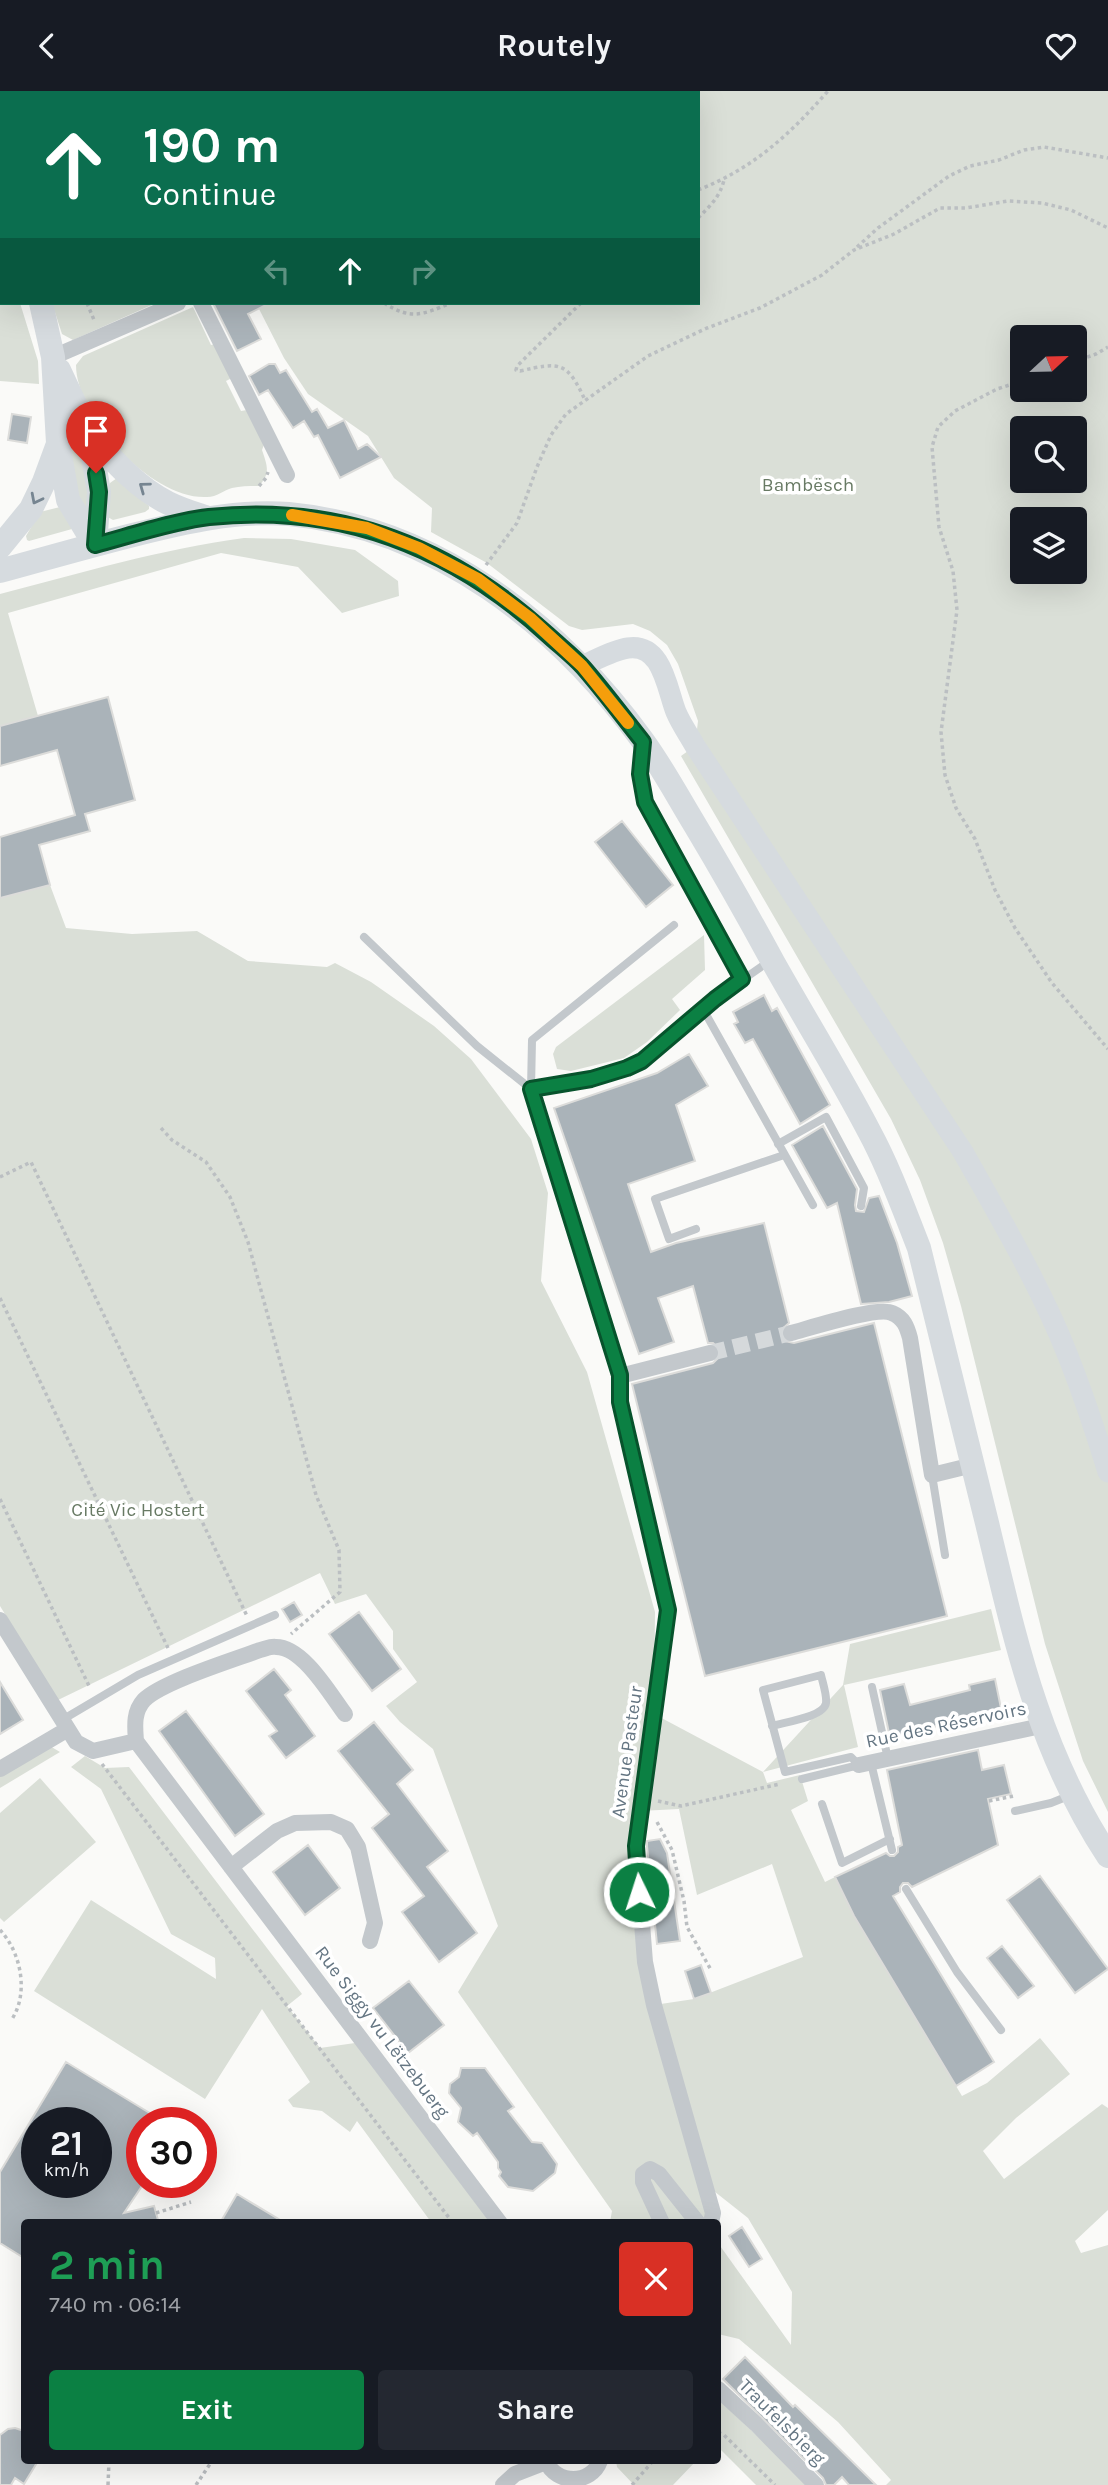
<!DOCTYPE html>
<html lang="en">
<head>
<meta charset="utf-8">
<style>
	:root { --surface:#171b24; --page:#242831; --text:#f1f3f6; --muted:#9ea1a6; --accent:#0b8043 }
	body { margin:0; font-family:Karla,sans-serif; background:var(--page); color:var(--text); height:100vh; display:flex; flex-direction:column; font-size:26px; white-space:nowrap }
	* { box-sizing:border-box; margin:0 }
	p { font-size:23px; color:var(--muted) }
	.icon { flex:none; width:38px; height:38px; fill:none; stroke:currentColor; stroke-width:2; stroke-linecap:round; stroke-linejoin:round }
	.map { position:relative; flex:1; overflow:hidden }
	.drawer { position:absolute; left:21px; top:2128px; width:700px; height:245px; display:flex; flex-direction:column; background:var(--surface); border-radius:7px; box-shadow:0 7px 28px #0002 }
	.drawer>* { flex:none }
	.guide { position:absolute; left:0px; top:0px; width:700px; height:214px; box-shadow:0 7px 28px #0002; background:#0b6e4f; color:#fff; overflow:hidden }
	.needle { width:46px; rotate:68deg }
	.tools { position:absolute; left:1010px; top:234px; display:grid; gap:14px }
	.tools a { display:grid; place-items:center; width:77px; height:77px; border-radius:7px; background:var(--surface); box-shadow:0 7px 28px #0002; font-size:35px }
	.speed { position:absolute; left:21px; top:2016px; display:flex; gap:14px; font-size:35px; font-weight:700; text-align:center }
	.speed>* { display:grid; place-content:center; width:91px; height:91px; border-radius:50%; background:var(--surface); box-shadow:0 7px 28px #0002; line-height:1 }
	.speed small { font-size:18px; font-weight:400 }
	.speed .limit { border:10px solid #d22; background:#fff; color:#111 }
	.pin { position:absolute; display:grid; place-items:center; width:60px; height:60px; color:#fff; margin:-72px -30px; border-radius:50% 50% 50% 0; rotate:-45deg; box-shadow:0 0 7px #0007 }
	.pin .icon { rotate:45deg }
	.me { position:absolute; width:77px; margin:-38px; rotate:356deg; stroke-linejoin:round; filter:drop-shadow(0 0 5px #0008) }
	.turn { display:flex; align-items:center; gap:24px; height:147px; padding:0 28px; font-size:32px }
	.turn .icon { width:91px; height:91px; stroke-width:2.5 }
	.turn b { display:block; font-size:49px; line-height:60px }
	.lanes { display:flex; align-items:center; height:66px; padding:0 28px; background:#0003; justify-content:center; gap:35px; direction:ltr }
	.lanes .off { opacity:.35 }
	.round { display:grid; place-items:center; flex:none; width:74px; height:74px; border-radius:7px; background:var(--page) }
	.summary { display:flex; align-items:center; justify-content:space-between; height:119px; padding:0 28px }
	h1 { font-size:42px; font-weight:700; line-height:52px; color:#1e9e55 }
	.action { display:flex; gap:14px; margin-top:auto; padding:14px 28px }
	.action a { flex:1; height:80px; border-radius:7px; background:var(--accent); color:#fff; font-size:28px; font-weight:700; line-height:80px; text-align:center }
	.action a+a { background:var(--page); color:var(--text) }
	header { display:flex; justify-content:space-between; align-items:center; height:91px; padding:0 28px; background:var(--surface); font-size:32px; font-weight:700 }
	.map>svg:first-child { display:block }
	.green { fill:#dadfd7; fill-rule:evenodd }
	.building { fill:#aab3b9; stroke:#dcdcda; stroke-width:2; fill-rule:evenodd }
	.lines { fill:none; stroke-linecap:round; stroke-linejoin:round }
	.street-tunnel { stroke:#d5d9db; stroke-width:16; stroke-dasharray:16 8; stroke-linecap:butt }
	.path { stroke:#bbbfc2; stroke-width:3.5; stroke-dasharray:3.5 3.5; stroke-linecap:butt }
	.lane { stroke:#c3c8cc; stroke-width:8 }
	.street { stroke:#c3c8cc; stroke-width:16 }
	.secondary { stroke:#d6dbdf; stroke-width:21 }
	.primary { stroke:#d6dbdf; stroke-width:24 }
	.oneway { stroke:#768591 }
	.route-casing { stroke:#07532c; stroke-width:18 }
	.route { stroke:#0b8043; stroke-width:12 }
	.slow { stroke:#f59e0b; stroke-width:12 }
	.labels { text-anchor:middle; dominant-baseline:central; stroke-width:7; stroke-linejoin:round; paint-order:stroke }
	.park-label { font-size:19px; fill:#687a64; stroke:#fff }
	.street-label { font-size:19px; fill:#657683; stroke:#fff }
</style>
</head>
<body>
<header><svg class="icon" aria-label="back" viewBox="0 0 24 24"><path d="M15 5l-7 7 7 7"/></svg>Routely<svg class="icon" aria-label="heart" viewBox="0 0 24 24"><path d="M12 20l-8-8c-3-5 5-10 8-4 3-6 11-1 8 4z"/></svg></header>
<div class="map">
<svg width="1108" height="2394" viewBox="0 0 1108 2394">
	<rect width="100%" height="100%" fill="#fafaf8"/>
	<path class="green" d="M 0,0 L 121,0 L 121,2 L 2,2 L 2,48 Z
		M 161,0 L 1108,0 L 1108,1721 L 1083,1670 L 1045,1553 L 961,1215 L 943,1152 L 920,1089 L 891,1028 L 681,665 L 695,655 L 698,630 L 678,573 L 667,554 L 650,540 L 633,533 L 582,539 L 569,535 L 487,472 L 431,441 L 432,417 L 394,387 L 368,345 L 308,303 L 284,267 L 256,212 L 698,212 L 698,2 ZM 1022,247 L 1074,247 L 1074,299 L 1022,299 ZM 1022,338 L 1074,338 L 1074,390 L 1022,390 ZM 1022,429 L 1074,429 L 1074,481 L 1022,481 Z
		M 0,147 L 2,212 L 20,212 L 38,270 L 39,293 L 0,290 Z
		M 52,212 L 156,212 L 73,249 L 62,243 Z
		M 193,216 L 211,254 L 215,253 L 232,287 L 226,290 L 241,320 L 247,319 L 265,351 L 262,359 C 267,374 271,382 259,395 C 251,395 241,395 232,397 C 224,399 217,406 207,406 C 152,409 76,326 76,274 L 83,265 Z
		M 64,315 C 76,345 92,387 88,420 L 79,411 Z
		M 117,387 L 149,415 L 149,418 L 145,421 L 113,429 L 106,425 L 110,392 Z
		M 60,416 L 72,438 L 29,450 L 27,449 L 26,445 L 40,421 Z
		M 244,447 L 291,448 L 355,459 L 398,490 L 399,505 L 342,522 L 298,476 L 221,462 L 8,522 L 38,625 L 0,635 L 0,503 C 81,482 161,458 244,447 Z
		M 50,794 L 66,837 L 132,843 L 197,840 L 248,870 L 327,876 L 335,872 L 371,891 L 434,935 L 471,968 L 531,1048 L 548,1102 L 541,1190 L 587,1281 L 655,1521 L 654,1623 L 763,1681 L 843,1594 L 850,1553 L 991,1518 L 1001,1559 L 844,1594 L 858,1656 L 763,1681 L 767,1692 L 800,1684 L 808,1710 L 791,1719 L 825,1791 L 835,1786 L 854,1825 L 962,2005 L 987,1992 L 1040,1947 L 1070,1983 L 1016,2027 L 983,2060 L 1004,2088 L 1102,2013 L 1108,2017 L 1108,2119 L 1075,2150 L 1081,2162 L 1108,2154 L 1108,2394 L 886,2394 L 891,2389 L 838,2331 L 739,2248 L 718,2243 L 718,2152 L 791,2254 L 792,2201 L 748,2127 L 705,2093 L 711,2131 L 610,2131 L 612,2120 L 458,1901 L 498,1835 L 433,1658 L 400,1631 L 386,1615 L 417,1591 L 393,1558 L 393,1540 L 366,1503 L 335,1513 L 320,1482 L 58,1609 L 0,1515 L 0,807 ZM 679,1718 L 697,1804 L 772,1773 L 803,1866 L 694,1908 L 654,1914 L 640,1720 Z
		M 704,844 L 705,879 L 672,908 L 680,919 L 647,951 L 624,967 L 571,980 L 557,978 L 553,963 L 556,956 Z
		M 43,1651 L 60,1661 L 0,1697 L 0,1678 Z
		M 85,1665 L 105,1677 L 129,1676 L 302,1903 L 287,1915 L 320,1957 L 355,1952 L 490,2131 L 431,2131 L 357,2030 L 350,2041 L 322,2020 L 293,2016 L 288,2009 L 310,1991 L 262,1918 L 205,2008 L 34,1900 L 91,1809 L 216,1888 L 215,1867 L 171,1843 L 101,1698 L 71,1676 Z
		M 40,1687 L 96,1751 L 4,1831 L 0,1827 L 0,1722 Z
		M 718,2308 L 809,2394 L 756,2394 L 718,2356 Z
		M 616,2370 L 696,2370 L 673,2394 L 634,2394 L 617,2376 Z"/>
	<path class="building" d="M 213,212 L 270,212 L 248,223 L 261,248 L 237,260 Z
		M 269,273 L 275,273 L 280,282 L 286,279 L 312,321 L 317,318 L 328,337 L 344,329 L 358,358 L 367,353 L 381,366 L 340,387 L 318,344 L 314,346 L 304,330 L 293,337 L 268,299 L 259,304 L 249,285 Z
		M 12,323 L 31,326 L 27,352 L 8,349 Z
		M 108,606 L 135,709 L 85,723 L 90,740 L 39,754 L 50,794 L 0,807 L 0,746 L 75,724 L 57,659 L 0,675 L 0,635 Z
		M 622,730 L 673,794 L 646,816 L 595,751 Z
		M 764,904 L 772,920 L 777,917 L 830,1014 L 800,1033 L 753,948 L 745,952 L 734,933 L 738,931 L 733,921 Z
		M 689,963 L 708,995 L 676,1014 L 695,1070 L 628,1093 L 651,1161 L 676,1152 L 764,1132 L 789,1232 L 781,1239 L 784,1250 L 794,1252 L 874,1232 L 947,1525 L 705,1585 L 632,1293 L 713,1272 L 720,1265 L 720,1259 L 713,1252 L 708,1252 L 693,1195 L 658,1207 L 674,1251 L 639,1263 L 554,1017 L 657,982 Z
		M 823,1035 L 857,1098 L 855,1114 L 856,1120 L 864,1121 L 869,1107 L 879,1105 L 897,1152 L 912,1205 L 889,1211 L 861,1213 L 837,1112 L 827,1117 L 792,1054 Z
		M 294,1511 L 302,1524 L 290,1531 L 282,1518 Z
		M 359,1521 L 401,1578 L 372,1600 L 329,1543 Z
		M 274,1578 L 291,1599 L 285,1604 L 315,1645 L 286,1667 L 269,1645 L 277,1640 L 246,1600 Z
		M 995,1588 L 1002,1622 L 977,1628 L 976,1625 L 890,1647 L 880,1599 L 904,1593 L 910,1614 L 970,1599 L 969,1594 Z
		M 0,1591 L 23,1629 L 0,1643 Z
		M 186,1620 L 264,1723 L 235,1745 L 159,1640 Z
		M 374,1631 L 413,1679 L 397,1693 L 448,1760 L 427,1776 L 477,1842 L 439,1871 L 402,1821 L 424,1805 L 372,1737 L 389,1723 L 338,1660 Z
		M 978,1659 L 982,1679 L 1004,1674 L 1011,1703 L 988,1708 L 998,1754 L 912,1796 L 908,1792 L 903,1792 L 900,1796 L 900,1801 L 893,1805 L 994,1971 L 956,1995 L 854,1825 L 835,1786 L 886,1762 L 890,1765 L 894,1765 L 898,1761 L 898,1756 L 902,1754 L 887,1679 Z
		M 660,1748 L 667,1762 L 680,1850 L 657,1853 L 647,1755 L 647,1750 Z
		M 308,1754 L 340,1797 L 305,1824 L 273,1781 Z
		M 1040,1785 L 1108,1878 L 1075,1902 L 1007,1809 Z
		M 1002,1855 L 1034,1895 L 1018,1907 L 987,1867 Z
		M 701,1874 L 711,1902 L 694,1908 L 685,1880 Z
		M 409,1890 L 444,1934 L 408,1962 L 373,1917 Z
		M 66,1971 L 166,2032 L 142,2032 L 142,2095 L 124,2122 L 154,2115 L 158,2129 L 147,2132 L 24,2132 L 24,2167 L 0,2152 L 0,2081 ZM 37,2032 L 96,2032 L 96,2091 L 37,2091 Z
		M 461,1977 L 485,1977 L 514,2016 L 508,2020 L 532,2051 L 542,2052 L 557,2073 L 555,2082 L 533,2100 L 508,2096 L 499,2085 L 501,2081 L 498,2077 L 498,2071 L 477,2042 L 473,2045 L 458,2031 L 461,2017 L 449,2002 L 450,1993 L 459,1986 Z
		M 237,2103 L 285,2132 L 220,2132 Z
		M 742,2136 L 762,2168 L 749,2176 L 729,2145 Z
		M 745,2266 L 793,2316 L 795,2314 L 876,2394 L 849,2394 L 842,2386 L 834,2394 L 826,2394 L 823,2387 L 723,2288 Z
		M 15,2337 L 24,2340 L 24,2370 L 38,2370 L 24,2393 L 15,2387 L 11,2394 L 0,2394 L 0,2344 L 8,2338 Z"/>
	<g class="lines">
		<path class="street-tunnel" d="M 710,1262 L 791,1242"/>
		<path class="path" d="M 10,0 L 10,2
			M 253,0 L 254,2
			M 407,0 L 410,2
			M 610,2 L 612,0
			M 698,99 C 754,77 789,44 828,0
			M 698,127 C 710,115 720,106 724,89
			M 857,156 L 878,137 L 949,85 L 970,75 L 999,69 L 1024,59 L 1044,56 L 1108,67
			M 87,212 L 94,229
			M 384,212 C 411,229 422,224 451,212
			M 581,212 L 517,275 L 516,279 L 520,280 C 560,271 567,270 585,309
			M 1074,271 L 1096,263 L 1108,256
			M 1022,290 L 997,298 L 955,320 L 938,336 L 932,356 L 939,436 L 953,480 L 957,519 L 941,641 L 945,684 L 956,717 L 975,748 L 995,799 L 1015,837 L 1052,892 L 1108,958
			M 259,395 L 266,387 L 268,381
			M 486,474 L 517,432 L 537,376 L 551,344 L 566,323 L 648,265 L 707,237 L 760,217 L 822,184 L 854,159 L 894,143 L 940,117 L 966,117 L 1008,110 L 1042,112 L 1071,119 L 1108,137
			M 161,1037 L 172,1049 L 206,1071 L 230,1106 L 248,1151 L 316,1404 L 339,1459 L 340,1501 L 291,1543
			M 0,1086 L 31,1071 L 247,1525
			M 0,1207 L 168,1557
			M 0,1408 L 90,1597
			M 102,1673 L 453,2132
			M 658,1710 L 681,1715 L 780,1693
			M 989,1710 L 1014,1705
			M 657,1731 L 672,1759 L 684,1810 L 687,1836 L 711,1879
			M 0,1839 C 21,1861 29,1902 12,1928
			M 156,2122 L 191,2111
			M 718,2341 L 724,2344 L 775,2394
			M 108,2394 L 109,2370
			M 196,2394 L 212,2370
			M 632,2394 L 653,2370"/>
		<path class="lane" d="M 642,661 L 640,683 L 645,711 L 742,888
			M 674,834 L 532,949 L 531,998 L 591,988 L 627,977 L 642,970 L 715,908 L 768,871
			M 364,846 L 477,955 L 531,998 L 620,1285
			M 703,918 L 813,1114
			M 778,1053 L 826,1026 L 864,1097 L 861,1115
			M 696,1138 L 669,1148 L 655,1108 L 784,1064
			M 932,1384 L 945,1464
			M 872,1596 L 888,1668
			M 62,1629 L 138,1584 L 275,1524
			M 772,1635 C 785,1631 824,1626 826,1612 C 827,1604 823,1593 821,1584 L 763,1599 L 785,1681 L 851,1666 L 859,1674 L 802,1688
			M 871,1672 L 892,1759
			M 822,1713 L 842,1772 L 890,1748
			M 1015,1720 L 1051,1712 L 1071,1704
			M 906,1798 L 957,1881 L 1001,1939"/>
		<path class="street" d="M 129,0 L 129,2
			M 201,212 L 287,384
			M 53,266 L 178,212
			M 791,1242 C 810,1237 878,1215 892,1222 C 904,1227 907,1236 910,1247 L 932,1384 L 973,1374
			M 710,1262 L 620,1285 L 620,1311 L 668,1519 L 636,1755 L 645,1871 L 654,1914 L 713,2122 L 711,2132
			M 0,1529 L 76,1651 L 93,1660 L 136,1650
			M 345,1623 C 330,1603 303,1556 276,1556 C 271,1555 265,1558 260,1559 C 233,1569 162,1591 144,1609 C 133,1621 135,1636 136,1650 L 500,2132
			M 859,1674 L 1041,1635
			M 0,1678 L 68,1638
			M 231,1776 L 277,1740 L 295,1732 L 331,1731 L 347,1738 L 358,1756 L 375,1832 L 370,1850
			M 662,2132 L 643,2091 L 643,2083 L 650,2078 L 659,2083 L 698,2132
			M 718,2298 L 756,2333 L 816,2394
			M 546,2370 C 556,2394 591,2394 600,2370
			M 503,2394 L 515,2383 L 546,2371"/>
		<path class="secondary" d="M 582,575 C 596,569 613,559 628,557 C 663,552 667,599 676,621 C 681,633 689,644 695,655 L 963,1061 C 1000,1127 1040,1194 1068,1265 C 1083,1303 1096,1342 1108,1381"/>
		<path class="primary" d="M 0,79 L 2,85
			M 41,212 L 53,266 L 58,352 L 68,409 L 95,454
			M 59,279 L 89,343 L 99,401 L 95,454
			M 89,343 C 112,368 137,397 168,412 C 180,418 193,422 205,426
			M 0,456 L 31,418 L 44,391 L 58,353
			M 0,480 C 44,468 89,455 133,444 C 185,431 235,419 289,423 C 437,437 558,533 643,650 C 662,676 678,706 695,734 C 722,779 748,825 773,871 C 805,928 840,984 870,1042 C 890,1079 904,1119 919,1157 C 942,1249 964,1340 987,1432 C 1016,1552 1039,1660 1108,1765"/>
	</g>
	<defs><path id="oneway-chevron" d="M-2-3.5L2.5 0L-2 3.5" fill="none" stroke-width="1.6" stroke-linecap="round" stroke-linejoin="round" transform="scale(1.75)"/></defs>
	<g class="oneway">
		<use href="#oneway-chevron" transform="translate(144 396) rotate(-144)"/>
		<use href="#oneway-chevron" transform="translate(36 408) rotate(117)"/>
	</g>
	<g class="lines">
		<g class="route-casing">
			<path id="route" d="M 96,382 L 99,401 L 95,454 C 129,445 174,430 209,426 C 339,412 452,456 548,544 C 560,555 573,565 583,576 C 604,600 623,626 643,651 L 640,683 L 645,711 L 742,888 L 715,908 L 642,970 L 627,977 L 591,988 L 531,998 L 620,1284 L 620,1311 L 668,1519 L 636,1755 L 639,1801"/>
		</g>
		<use href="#route" class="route"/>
		<path class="slow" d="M 292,424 L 367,437 L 419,457 L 478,488 L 530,527 L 582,575 L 628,632"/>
	</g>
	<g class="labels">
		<g class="park-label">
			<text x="808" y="394">Bambësch</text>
			<text x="138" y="1419">Cité Vic Hostert</text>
		</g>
		<g class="street-label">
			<text transform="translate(946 1634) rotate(-12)">Rue des Réservoirs</text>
			<text transform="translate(627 1661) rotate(-82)">Avenue Pasteur</text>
			<text transform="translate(382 1941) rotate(53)">Rue Siggy vu Lëtzebuerg</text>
			<text transform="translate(782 2331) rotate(45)">Traufelsbierg</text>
		</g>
	</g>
</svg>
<div class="tools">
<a><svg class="needle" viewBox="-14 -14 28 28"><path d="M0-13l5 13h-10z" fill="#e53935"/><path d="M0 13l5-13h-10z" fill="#9ea1a6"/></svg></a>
<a><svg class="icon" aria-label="search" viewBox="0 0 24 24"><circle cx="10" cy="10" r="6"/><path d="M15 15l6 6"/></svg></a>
<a><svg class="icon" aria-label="layers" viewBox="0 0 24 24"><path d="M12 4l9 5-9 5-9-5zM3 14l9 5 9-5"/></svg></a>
</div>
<div class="speed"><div>21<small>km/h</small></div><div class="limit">30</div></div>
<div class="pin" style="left:96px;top:382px;background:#d93025"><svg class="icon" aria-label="arrive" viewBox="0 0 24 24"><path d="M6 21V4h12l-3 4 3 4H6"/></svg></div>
<svg class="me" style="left:639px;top:1801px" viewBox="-20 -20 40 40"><circle r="17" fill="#0b8043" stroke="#fff" stroke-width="3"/><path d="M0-11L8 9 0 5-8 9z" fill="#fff"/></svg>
<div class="guide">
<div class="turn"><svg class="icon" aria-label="ahead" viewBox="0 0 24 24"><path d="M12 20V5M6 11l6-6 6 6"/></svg><div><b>190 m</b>Continue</div></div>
<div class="lanes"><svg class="icon off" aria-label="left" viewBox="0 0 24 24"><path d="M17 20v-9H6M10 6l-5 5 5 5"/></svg><svg class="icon" aria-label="ahead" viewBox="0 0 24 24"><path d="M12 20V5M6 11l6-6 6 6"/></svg><svg class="icon off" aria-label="right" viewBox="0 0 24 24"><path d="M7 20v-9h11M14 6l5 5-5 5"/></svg></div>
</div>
<section class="drawer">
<div class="summary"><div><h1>2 min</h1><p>740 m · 06:14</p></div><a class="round" style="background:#d93025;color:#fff"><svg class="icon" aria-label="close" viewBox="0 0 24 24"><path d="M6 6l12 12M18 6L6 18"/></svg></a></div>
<div class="action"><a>Exit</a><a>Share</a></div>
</section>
</div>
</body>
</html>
